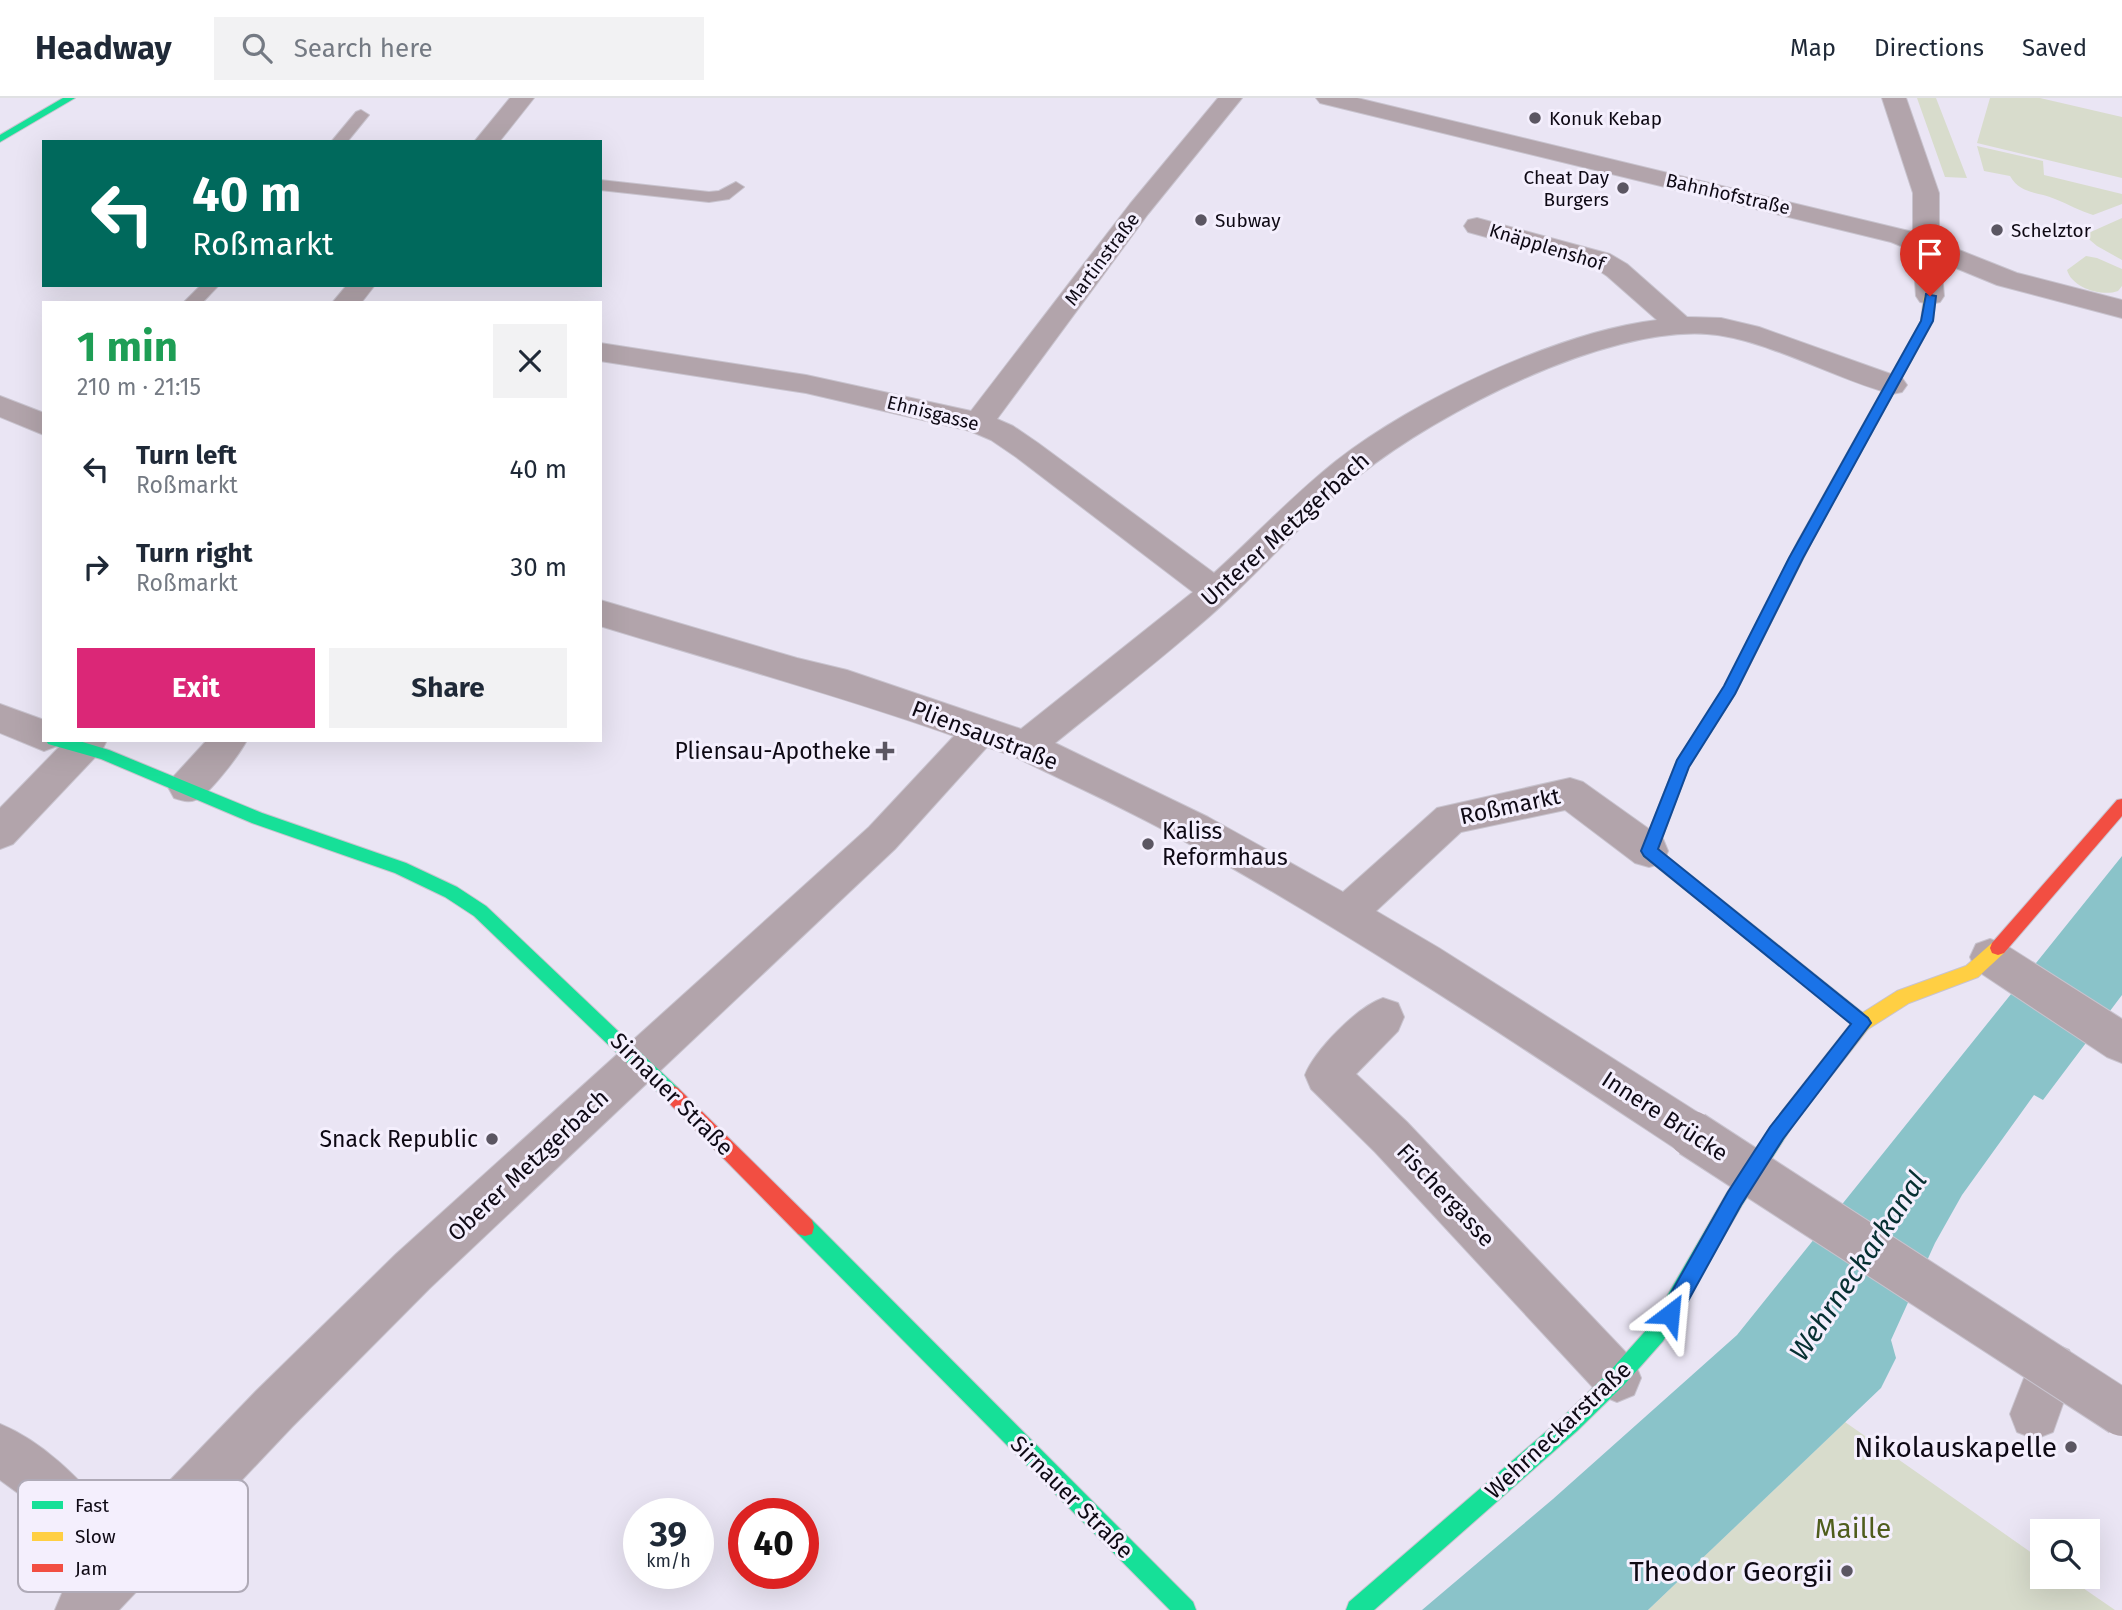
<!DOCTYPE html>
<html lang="en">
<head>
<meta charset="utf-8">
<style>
	:root { --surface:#fff; --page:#f2f2f3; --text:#1f2937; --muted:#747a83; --line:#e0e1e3; --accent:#db2777 }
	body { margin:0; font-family:"Fira Sans",sans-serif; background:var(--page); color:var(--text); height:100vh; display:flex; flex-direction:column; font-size:26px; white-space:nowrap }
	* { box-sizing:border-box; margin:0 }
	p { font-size:23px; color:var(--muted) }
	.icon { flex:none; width:38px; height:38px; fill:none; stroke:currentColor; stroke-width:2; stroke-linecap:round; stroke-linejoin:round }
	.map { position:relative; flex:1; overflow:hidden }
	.panel { position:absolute; left:42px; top:203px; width:560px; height:441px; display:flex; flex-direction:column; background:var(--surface); border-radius:0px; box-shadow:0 7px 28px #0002 }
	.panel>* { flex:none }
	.guide { position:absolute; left:42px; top:42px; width:560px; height:147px; border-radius:0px; box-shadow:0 7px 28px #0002; background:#00695c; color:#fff; overflow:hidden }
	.buttons { position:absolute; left:2030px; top:1421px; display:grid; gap:14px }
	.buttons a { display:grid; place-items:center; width:70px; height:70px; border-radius:0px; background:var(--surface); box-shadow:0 7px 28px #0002; font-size:35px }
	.speed { position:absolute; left:623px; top:1400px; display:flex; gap:14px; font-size:35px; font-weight:700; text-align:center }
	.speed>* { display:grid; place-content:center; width:91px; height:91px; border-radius:50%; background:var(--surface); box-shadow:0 7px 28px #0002; line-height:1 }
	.speed small { font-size:18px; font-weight:400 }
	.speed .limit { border:10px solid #d22; background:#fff; color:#111 }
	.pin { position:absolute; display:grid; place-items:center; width:60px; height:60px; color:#fff; margin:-72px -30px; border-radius:50% 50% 50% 0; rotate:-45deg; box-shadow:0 0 7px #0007 }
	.pin .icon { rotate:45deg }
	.me { position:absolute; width:77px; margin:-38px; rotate:29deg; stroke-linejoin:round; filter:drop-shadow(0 0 5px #0008) }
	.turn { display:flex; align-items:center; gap:24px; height:147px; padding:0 35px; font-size:32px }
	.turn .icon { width:91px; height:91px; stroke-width:2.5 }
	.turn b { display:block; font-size:49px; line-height:60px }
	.round { display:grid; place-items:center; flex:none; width:74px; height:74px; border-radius:0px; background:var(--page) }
	.summary { display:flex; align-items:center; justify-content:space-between; height:119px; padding:0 35px }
	h1 { font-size:42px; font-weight:700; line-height:52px; color:#1e9e55 }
	.action { display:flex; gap:14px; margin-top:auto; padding:14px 35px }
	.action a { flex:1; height:80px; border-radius:0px; background:var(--accent); color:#fff; font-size:28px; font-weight:700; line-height:80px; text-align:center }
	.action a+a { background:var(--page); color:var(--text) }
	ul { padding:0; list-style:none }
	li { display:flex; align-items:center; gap:21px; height:98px; padding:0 35px }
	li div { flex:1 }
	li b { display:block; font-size:26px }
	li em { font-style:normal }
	header { display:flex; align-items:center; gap:42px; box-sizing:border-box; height:98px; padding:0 35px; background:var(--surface); border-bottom:2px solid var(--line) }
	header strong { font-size:33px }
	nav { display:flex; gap:38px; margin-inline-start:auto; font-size:24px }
	.search { width:490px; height:63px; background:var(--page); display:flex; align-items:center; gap:18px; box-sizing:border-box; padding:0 24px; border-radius:0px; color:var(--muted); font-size:26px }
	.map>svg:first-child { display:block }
	.green { fill:#d8dccc }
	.water { fill:#8ac3c9 }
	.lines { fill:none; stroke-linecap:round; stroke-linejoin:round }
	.lane-casing { stroke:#c8c3ce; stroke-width:2 }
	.street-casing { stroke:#c8c3ce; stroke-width:2 }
	.fast-casing { stroke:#c8c3ce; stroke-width:2 }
	.slow-casing { stroke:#c8c3ce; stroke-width:2 }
	.jam-casing { stroke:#c8c3ce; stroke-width:2 }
	.lane { fill:#b2a4ab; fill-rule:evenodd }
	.street { fill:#b2a4ab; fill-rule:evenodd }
	.fast { fill:#16e098; fill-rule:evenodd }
	.slow { fill:#ffcf43; fill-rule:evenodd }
	.jam { fill:#f24e42; fill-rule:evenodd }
	.street-bridge-casing { stroke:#c8c3ce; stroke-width:48; stroke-linecap:butt }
	.street-bridge { stroke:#b2a4ab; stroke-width:46 }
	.route { fill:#1a73e8; stroke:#114b97; stroke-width:2 }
	.poi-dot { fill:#5b5662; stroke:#f4effd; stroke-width:2.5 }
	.labels { text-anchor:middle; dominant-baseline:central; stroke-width:6; stroke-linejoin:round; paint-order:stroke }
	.far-poi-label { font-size:19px; fill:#0e0914; stroke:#f4effd; text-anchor:start }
	.far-street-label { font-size:19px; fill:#0e0914; stroke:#f4effd }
	.street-label { font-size:23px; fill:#0e0914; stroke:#f4effd }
	.poi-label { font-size:23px; fill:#0e0914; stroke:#f4effd; text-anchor:end }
	.near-water-label { font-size:28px; font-style:italic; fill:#063032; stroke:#f4effd }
	.near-poi-label { font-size:28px; fill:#0e0914; stroke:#f4effd; text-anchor:end }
	.near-park-label { font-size:28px; fill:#4f5d1d; stroke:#f4effd }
	.key { fill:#f4effd; stroke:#afaab7; stroke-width:2 }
	.key-label { font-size:19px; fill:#0e0914 }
</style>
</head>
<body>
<header>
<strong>Headway</strong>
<div class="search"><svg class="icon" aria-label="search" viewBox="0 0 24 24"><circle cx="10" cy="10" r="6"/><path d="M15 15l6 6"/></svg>Search here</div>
<nav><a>Map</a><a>Directions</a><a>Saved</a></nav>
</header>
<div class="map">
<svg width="2122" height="1512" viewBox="0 0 2122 1512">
	<rect width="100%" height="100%" fill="#eae5f4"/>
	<path class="green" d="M 1917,0 L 1936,0 L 1967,80 L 1945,79 Z
		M 1990,0 L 2040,0 L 2122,19 L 2122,80 L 1977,45 Z
		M 1977,48 L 2043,63 L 2044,77 L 2122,96 L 2122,106 L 2093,117 C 2080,113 2068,106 2055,101 C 2038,93 2021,97 2010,78 L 1984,73 Z
		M 2122,120 L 2122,162 L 2097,148 L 2084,137 Z
		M 2086,158 L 2097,160 L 2122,171 L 2122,188 L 2118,193 C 2102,199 2072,190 2067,172 Z
		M 1845,1324 L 2042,1462 L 2042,1479 L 2067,1479 L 2115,1512 L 1648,1512 Z"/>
	<path class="water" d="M 2122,758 L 2122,897 L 2043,1002 L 2034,997 L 1962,1097 L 1935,1145 L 1891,1242 L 1896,1260 L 1881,1290 L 1648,1512 L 1422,1512 L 1553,1401 L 1737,1237 Z"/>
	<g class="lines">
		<g class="lane-casing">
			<path id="lane" d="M 361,12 L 369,17 L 347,44 L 331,44 L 356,14 Z
				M 600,82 L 709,94 L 719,93 L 736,84 L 744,89 L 729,101 L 709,104 L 600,92 Z
				M 201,187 L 219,187 L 202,205 L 183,205 Z"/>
		</g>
		<g class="street-casing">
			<path id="street" d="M 510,0 L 534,0 L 499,44 L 474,44 Z
				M 1218,0 L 1242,0 L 1148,116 L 997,321 L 1013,328 L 1038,345 L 1214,475 C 1255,438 1293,397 1336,363 C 1414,302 1558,234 1657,222 L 1607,178 L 1592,168 L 1468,134 L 1464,128 L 1468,122 L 1477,120 L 1610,156 L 1627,166 L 1687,219 L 1721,220 L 1759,229 L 1902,280 L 1907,287 L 1902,294 L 1892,296 C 1834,281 1765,240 1707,236 C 1604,229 1439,314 1360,377 C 1306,419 1261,473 1210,518 C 1160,562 1107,603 1055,645 L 1208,719 L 1343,794 L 1437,710 L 1570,680 L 1583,684 L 1663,741 L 1668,753 L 1663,765 L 1649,769 L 1635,765 L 1565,712 L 1461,734 L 1376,813 L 1439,850 L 1708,1021 L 1714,1036 L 1708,1051 L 1692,1058 L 1676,1051 C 1514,944 1354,837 1184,743 C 1129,712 1070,686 1013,658 L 987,649 L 895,751 L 430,1190 L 292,1329 L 119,1512 L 55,1512 L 63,1493 L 87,1468 L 26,1401 L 0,1382 L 0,1326 C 51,1347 87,1391 124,1430 L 256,1293 L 396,1156 L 869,729 L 954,638 C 837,597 718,564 600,528 L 600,502 L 797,560 L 847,572 L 1021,631 L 1193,494 L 1016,359 L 991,342 L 970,333 L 806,295 L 600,263 L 600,245 L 806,277 L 971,313 L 1130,106 Z
				M 1316,0 L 1357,0 L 1913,134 L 1913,95 L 1882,0 L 1906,0 L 1939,95 L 1939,144 L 2017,175 L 2122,202 L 2122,220 L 1997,187 L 1941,164 L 1944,198 L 1940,204 L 1930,206 L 1920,204 L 1916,198 L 1913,153 L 1891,144 L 1320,5 Z
				M 347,187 L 375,187 L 361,205 L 332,205 Z
				M 0,298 L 44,315 L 44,337 L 0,319 Z
				M 0,606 L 44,622 L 44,642 L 60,642 L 57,648 L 44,653 L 0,635 Z
				M 66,642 L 107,642 L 102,652 L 13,746 L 0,751 L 0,710 Z
				M 207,642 L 247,642 C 240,656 213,691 201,699 C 192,706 183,703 174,700 L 168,689 L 174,678 Z
				M 1990,841 L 2004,846 L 2122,921 L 2122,965 L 2107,959 L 1976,872 L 1970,859 L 1976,846 Z
				M 1383,900 L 1398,905 L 1404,919 L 1398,933 L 1356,976 L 1407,1024 L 1634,1263 L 1641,1280 L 1634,1297 L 1617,1304 L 1600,1297 L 1375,1054 L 1311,991 L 1305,977 C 1315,952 1357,909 1383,900 Z
				M 2052,1245 L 2069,1252 L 2076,1269 L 2053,1334 L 2035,1341 L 2017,1334 L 2010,1316 L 2035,1252 Z"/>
		</g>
		<g class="fast-casing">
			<path id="fast" d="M 63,0 L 75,0 L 0,44 L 0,37 Z
				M 1805,438 L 1812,443 L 1735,596 L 1689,668 L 1658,751 L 1868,919 L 1871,925 L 1868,931 L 1862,933 L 1643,758 L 1641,753 L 1677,662 L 1725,589 L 1798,443 Z
				M 46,642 L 76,642 L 109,652 L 262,715 L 406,765 L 457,789 L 486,808 L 678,990 L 681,996 L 678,1002 L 672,1005 L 666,1002 L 474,818 L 445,799 L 395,775 L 252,725 L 101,661 L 48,646 Z
				M 1789,1009 L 1795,1012 L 1798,1018 L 1795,1024 L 1742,1107 L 1663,1243 L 1624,1287 L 1577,1333 L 1374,1512 L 1346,1512 L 1349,1504 L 1563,1319 L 1610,1273 L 1649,1229 L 1728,1093 L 1783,1012 Z
				M 805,1120 L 812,1122 L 1193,1504 L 1196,1512 L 1170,1512 L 798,1136 L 796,1129 L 798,1122 Z"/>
		</g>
		<g class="slow-casing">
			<path id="slow" d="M 1930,195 L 1936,198 L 1933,223 L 1810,446 L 1800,446 L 1798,443 L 1921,223 L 1924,198 Z
				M 1998,843 L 2004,845 L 2006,850 L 2004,855 L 1978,879 L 1909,905 L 1868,931 L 1795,1024 L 1789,1027 L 1783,1024 L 1780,1018 L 1783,1012 L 1856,919 L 1897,893 L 1966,868 L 1992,845 Z"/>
		</g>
		<g class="jam-casing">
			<path id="jam" d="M 2122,701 L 2122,718 L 2004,855 L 1998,857 L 1992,855 L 1990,850 L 1992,845 L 2117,702 Z
				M 672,987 L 678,990 L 812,1122 L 814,1129 L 812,1136 L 805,1138 L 798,1136 L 666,1002 L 663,996 L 666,990 Z"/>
		</g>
		<use href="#lane" class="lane"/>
		<use href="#street" class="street"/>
		<use href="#fast" class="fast"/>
		<use href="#slow" class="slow"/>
		<use href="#jam" class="jam"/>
		<g class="street-bridge-casing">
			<path id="street-bridge" d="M 1692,1036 L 2122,1315"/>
		</g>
		<use href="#street-bridge" class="street-bridge"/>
	</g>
	<path class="route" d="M 1926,196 L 1936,198 L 1933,223 L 1803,460 L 1735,596 L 1689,669 L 1658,751 L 1868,920 L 1871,925 L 1783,1041 L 1741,1107 L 1677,1223 L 1670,1225 L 1663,1223 L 1660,1216 L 1663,1209 L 1728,1094 L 1770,1029 L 1851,926 L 1644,758 L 1641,753 L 1677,662 L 1724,588 L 1789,460 L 1921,223 Z"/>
	<g class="poi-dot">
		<circle cx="1535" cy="20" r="7"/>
		<circle cx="1623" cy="90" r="7"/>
		<circle cx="1201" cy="122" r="7"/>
		<circle cx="1997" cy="132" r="7"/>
		<path d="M881.5 642.5h7v7h7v7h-7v7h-7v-7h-7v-7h7z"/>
		<circle cx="1148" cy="746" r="7"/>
		<circle cx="492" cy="1041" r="7"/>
		<circle cx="2071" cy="1349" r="7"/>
		<circle cx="1847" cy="1473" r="7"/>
	</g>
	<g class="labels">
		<g class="far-poi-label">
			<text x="1549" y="20">Konuk Kebap</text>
			<text x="1609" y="79" text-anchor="end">Cheat Day<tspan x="1609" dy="22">Burgers</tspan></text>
			<text x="1215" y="122">Subway</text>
			<text x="2011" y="132">Schelztor</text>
		</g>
		<g class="far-street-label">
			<text transform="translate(1728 96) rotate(13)">Bahnhofstraße</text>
			<text transform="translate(1547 149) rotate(17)">Knäpplenshof</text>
			<text transform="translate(1102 161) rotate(-53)">Martinstraße</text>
			<text transform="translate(933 315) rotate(14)">Ehnisgasse</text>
		</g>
		<g class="street-label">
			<text transform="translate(1285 431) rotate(-42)">Unterer Metzgerbach</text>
			<text transform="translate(985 637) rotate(21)">Pliensaustraße</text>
			<text transform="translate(1510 708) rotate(-12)">Roßmarkt</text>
			<text transform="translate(672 996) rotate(45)">Sirnauer Straße</text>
			<text transform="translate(1665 1018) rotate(33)">Innere Brücke</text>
			<text transform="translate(528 1067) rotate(-43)">Oberer Metzgerbach</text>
			<text transform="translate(1446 1097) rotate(47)">Fischergasse</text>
			<text transform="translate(1558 1332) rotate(-43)">Wehrneckarstraße</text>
			<text transform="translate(1072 1399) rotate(45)">Sirnauer Straße</text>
		</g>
		<g class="poi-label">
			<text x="871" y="653">Pliensau-Apotheke</text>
			<text x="1162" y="733" text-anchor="start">Kaliss<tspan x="1162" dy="26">Reformhaus</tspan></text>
			<text x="478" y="1041">Snack Republic</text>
		</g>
		<g class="near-water-label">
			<text transform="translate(1858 1168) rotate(-56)">Wehrneckarkanal</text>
		</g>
		<g class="near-poi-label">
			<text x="2057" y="1349">Nikolauskapelle</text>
			<text x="1833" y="1473">Theodor Georgii</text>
		</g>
		<g class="near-park-label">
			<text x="1853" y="1430">Maille</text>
		</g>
	</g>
	<rect x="18" y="1382" width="230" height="112" rx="10" class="key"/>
	<rect x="32" y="1403" width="31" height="8" fill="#16e098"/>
	<rect x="32" y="1434" width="31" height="9" fill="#ffcf43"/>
	<rect x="32" y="1466" width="31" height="8" fill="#f24e42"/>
	<g class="key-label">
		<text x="75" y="1414">Fast</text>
		<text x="75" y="1445">Slow</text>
		<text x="75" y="1477">Jam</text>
	</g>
</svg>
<div class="buttons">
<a><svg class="icon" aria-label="search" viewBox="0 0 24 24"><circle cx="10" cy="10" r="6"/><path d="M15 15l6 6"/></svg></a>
</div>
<div class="speed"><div>39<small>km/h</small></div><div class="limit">40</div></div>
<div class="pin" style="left:1930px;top:198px;background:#d93025"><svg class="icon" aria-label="arrive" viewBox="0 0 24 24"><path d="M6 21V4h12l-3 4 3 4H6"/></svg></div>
<svg class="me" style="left:1670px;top:1216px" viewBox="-20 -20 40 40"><path d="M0-17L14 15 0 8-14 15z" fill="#1a73e8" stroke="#fff" stroke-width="4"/></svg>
<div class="guide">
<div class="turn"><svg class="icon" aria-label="left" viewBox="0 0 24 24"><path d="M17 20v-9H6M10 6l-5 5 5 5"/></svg><div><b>40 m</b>Roßmarkt</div></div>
</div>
<section class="panel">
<div class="summary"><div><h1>1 min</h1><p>210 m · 21:15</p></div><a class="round"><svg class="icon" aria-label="close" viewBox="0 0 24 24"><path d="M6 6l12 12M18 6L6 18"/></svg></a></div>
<ul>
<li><svg class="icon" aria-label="left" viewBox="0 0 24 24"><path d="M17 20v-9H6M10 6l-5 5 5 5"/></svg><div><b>Turn left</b><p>Roßmarkt</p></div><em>40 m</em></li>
<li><svg class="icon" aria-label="right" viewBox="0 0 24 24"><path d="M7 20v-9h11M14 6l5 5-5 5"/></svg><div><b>Turn right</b><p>Roßmarkt</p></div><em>30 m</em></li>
</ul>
<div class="action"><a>Exit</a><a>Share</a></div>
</section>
</div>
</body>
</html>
